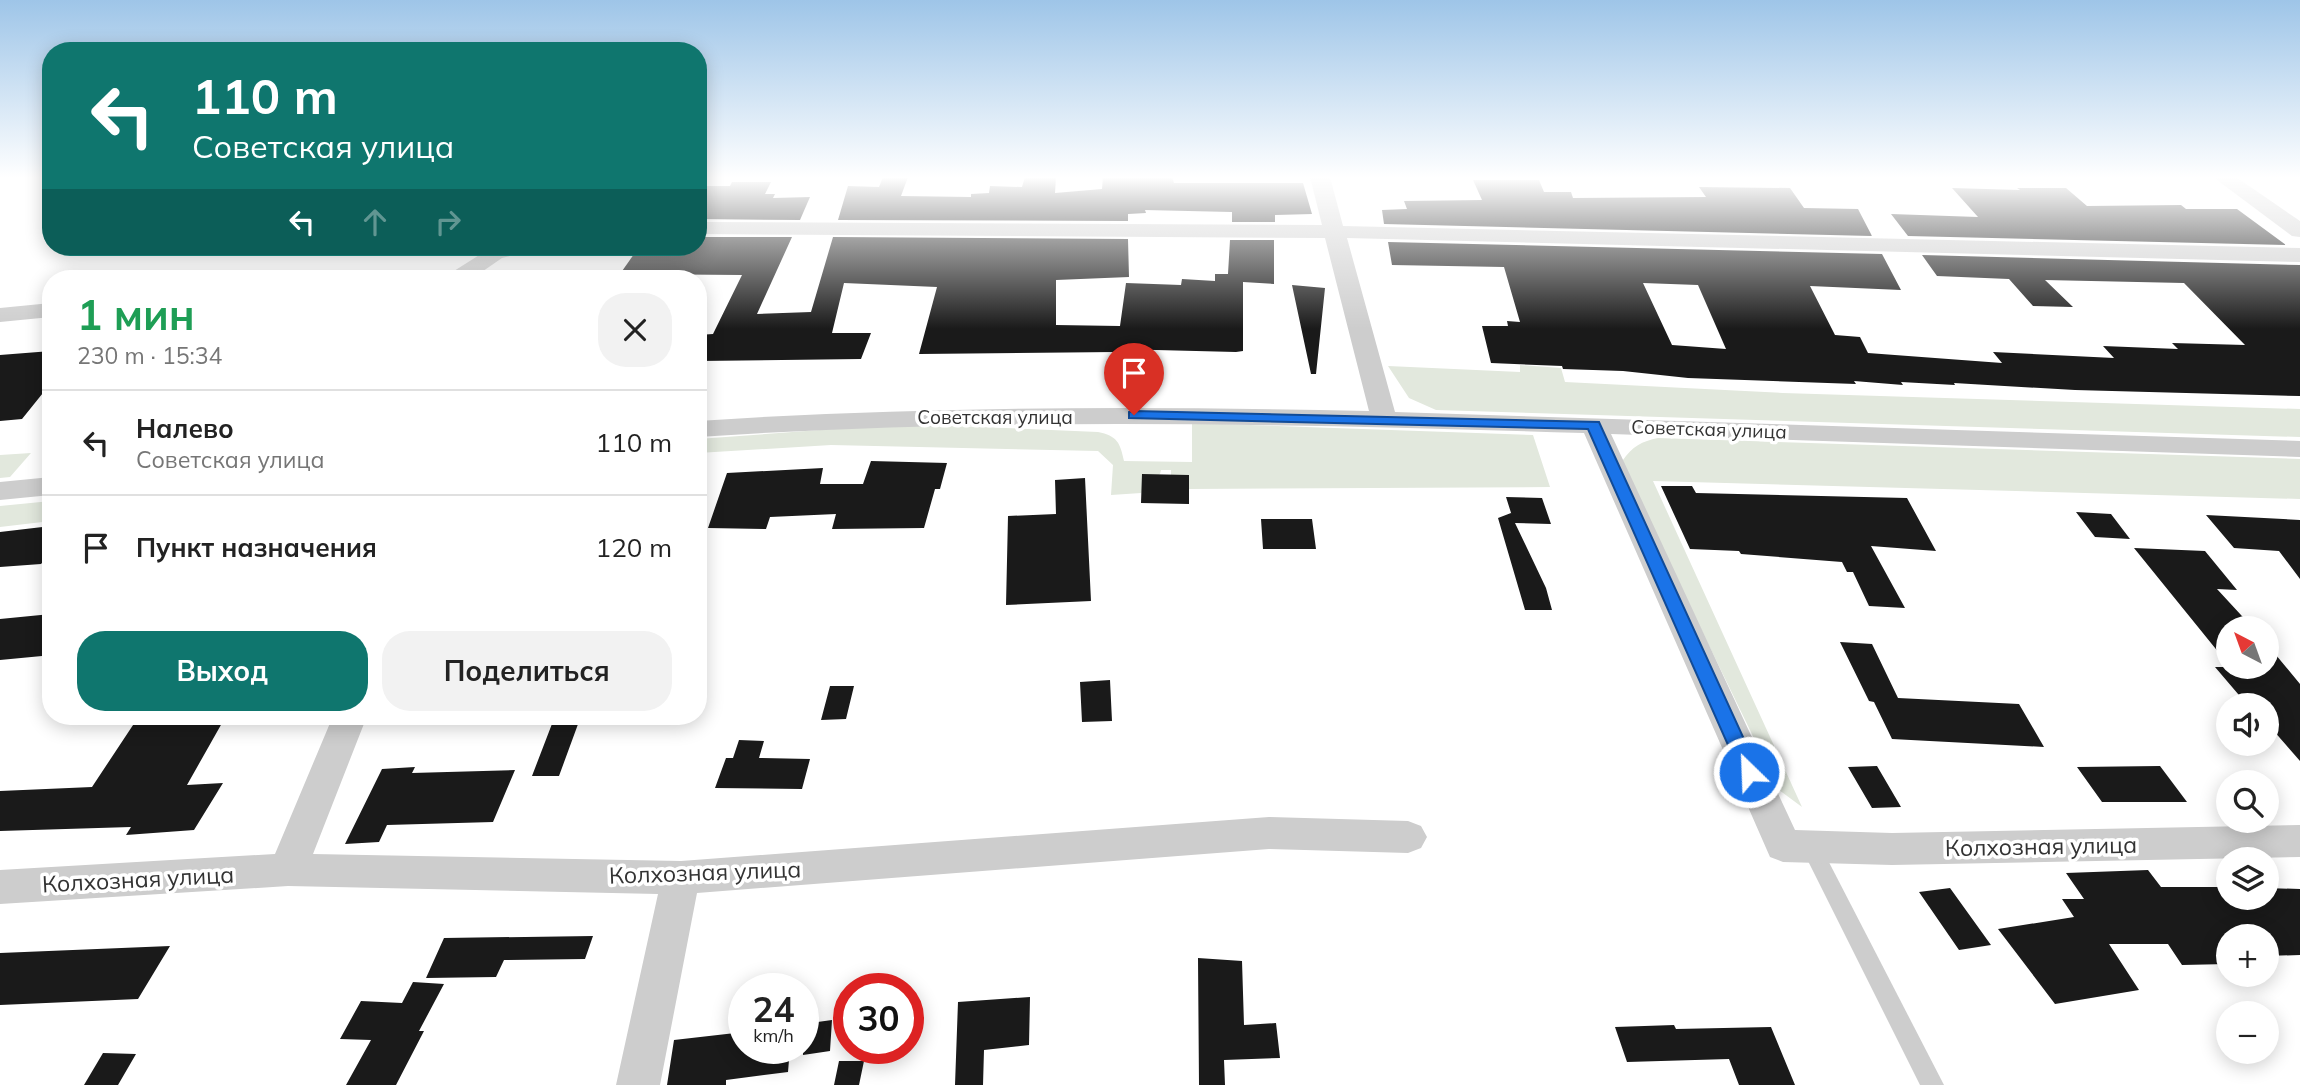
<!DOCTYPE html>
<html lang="ru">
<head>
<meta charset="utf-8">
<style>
	:root { --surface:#fff; --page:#f2f2f2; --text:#222; --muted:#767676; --line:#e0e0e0; --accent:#0f766e }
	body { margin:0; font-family:Mulish,sans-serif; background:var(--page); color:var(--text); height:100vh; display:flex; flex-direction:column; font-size:26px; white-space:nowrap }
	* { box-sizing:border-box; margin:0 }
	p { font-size:23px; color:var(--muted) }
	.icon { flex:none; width:38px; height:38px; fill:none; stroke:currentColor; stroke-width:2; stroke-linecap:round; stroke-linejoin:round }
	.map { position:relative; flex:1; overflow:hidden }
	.panel { position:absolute; left:42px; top:270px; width:665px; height:455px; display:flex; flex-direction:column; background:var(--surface); border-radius:28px; box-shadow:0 4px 18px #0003 }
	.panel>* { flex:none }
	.hud { position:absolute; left:42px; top:42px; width:665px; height:214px; border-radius:28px; box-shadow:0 4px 18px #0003; background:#0f766e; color:#fff; overflow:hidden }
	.needle { width:46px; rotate:319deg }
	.buttons { position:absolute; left:2216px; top:616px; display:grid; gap:14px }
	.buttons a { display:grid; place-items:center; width:63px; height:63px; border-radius:50%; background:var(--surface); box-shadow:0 4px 18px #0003; font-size:35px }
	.speed { position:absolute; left:728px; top:973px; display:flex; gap:14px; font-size:35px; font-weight:700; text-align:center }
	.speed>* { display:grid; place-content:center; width:91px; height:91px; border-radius:50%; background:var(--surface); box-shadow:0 4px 18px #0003; line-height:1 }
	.speed small { font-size:18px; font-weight:400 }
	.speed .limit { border:10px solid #d22; background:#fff; color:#111 }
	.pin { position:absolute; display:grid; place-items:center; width:60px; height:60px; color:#fff; margin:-72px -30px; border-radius:50% 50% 50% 0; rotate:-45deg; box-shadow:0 0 7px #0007 }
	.pin .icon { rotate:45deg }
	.me { position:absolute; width:77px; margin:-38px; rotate:336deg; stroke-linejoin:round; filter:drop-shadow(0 0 5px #0008) }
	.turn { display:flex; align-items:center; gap:24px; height:147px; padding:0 35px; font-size:32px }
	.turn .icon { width:91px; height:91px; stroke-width:2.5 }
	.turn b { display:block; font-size:49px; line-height:60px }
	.lanes { display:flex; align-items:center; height:66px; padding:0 35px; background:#0003; justify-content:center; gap:35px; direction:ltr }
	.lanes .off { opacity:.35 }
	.round { display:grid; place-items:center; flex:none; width:74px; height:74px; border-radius:28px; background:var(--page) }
	.overview { display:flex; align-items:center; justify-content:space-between; height:119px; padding:0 35px }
	h1 { font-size:42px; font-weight:700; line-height:52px; color:#1e9e55 }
	.action { display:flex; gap:14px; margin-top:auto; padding:14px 35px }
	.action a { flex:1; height:80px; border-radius:28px; background:var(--accent); color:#fff; font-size:28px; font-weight:700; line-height:80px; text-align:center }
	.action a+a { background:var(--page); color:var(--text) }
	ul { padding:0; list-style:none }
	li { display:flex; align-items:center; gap:21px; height:105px; padding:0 35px; border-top:2px solid var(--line) }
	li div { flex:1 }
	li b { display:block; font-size:26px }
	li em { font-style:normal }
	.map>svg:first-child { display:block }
	.green { fill:#e2e8dd }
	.building { fill:#1a1a1a; fill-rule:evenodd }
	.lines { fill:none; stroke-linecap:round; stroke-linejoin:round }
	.lane { fill:#cdcdcd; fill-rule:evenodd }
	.street { fill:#cdcdcd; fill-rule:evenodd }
	.route { fill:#1a73e8; stroke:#114b97; stroke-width:2 }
	.labels { text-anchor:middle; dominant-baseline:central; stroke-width:7; stroke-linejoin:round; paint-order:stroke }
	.street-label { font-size:19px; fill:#333; stroke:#fff }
	.near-street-label { font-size:23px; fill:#333; stroke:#fff }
</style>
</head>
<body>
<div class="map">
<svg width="2300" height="1085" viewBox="0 0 2300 1085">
	<rect width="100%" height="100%" fill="#fff"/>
	<path class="green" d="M 1520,365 L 1561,368 L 1565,382 L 1783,393 L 2300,409 L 2300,437 L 1436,410 L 1409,398 L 1388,366 L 1520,372 Z
		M 1192,423 L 1533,435 L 1550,487 L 1189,489 L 1189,475 L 1171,475 L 1171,470 L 1161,470 L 1160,474 L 1141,493 L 1111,495 L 1113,465 L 1098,451 L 831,445 L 698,453 L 698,439 L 874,426 L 933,425 L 1098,432 C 1117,436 1120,442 1124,461 L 1192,462 Z
		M 1658,438 L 2300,459 L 2300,499 L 1653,481 L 1802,807 L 1779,790 L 1625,472 L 1623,460 C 1632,447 1642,441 1658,438 Z
		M 31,453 L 10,477 L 0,478 L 0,455 Z
		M 51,501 L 51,521 L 0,527 L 0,506 Z"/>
	<path class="building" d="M 883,177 L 908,177 L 901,196 L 971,197 L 971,194 L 989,193 L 990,186 L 1022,187 L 1025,177 L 1056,177 L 1055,193 L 1102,189 L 1103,177 L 1172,177 L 1174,183 L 1303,183 L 1312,214 L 1275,215 L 1275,222 L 1232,222 L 1232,212 L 1145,210 L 1146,213 L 1128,214 L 1128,221 L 838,220 L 848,186 L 879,187 Z
		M 1473,180 L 1539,180 L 1544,192 L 1571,192 L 1573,198 L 1706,197 L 1699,187 L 1790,188 L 1804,208 L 1858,209 L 1872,236 L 1384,224 L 1382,210 L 1407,209 L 1404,201 L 1482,200 Z
		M 732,182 L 771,182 L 765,194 L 775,194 L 773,198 L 810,197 L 800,220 L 698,219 L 698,186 L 730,186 Z
		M 1952,188 L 2020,190 L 2017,188 L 2066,188 L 2087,206 L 2181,205 L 2186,209 L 2237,209 L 2286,245 L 1908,236 L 1891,214 L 1978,217 Z
		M 698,237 L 792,237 L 757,314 L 811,312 L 833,237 L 1128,239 L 1129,277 L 1056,280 L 1056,325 L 1120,326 L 1126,283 L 1181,285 L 1182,279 L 1215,281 L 1215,274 L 1228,274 L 1230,240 L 1274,240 L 1274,284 L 1243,282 L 1243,351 L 1236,352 L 1116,349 L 1116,352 L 919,354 L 937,287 L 844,283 L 832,333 L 871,333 L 861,359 L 698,361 L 698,335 L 713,334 L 742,275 L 620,274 L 639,247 L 698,247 Z
		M 1388,242 L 1882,254 L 1901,290 L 1810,286 L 1835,335 L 1860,337 L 1868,353 L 2002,363 L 1993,352 L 2114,358 L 2103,346 L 2178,349 L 2172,343 L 2245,345 L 2184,283 L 2045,280 L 2073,307 L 2033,306 L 2009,279 L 1937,276 L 1922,255 L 2300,265 L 2300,396 L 2075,390 L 1954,383 L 1955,385 L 1901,382 L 1903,385 L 1854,381 L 1856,384 L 1688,378 L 1623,371 L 1563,369 L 1562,366 L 1491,363 L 1482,326 L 1508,326 L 1507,321 L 1520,322 L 1504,267 L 1392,265 ZM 1643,283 L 1698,285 L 1726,349 L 1672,345 Z
		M 1292,285 L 1325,288 L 1316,374 L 1311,374 Z
		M 51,351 L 51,383 L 22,419 L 0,421 L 0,355 Z
		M 871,461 L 947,463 L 940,489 L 935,489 L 924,528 L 832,529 L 836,514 L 770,517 L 766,529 L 708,528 L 727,473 L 823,468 L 820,484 L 863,484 Z
		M 1142,474 L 1189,475 L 1189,504 L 1141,503 Z
		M 1085,478 L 1091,601 L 1006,605 L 1008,516 L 1056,514 L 1055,480 Z
		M 1661,486 L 1692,486 L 1696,493 L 1907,498 L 1936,551 L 1871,546 L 1905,608 L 1869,606 L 1853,572 L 1847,572 L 1842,562 L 1741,554 L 1739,551 L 1690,549 Z
		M 1506,497 L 1542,498 L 1551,524 L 1515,523 L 1546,588 L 1552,610 L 1525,610 L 1498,518 L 1511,513 L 1512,516 Z
		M 2076,512 L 2111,514 L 2130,539 L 2095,537 Z
		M 2206,515 L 2300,520 L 2300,579 L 2279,551 L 2234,548 Z
		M 1261,519 L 1312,519 L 1316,549 L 1263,549 Z
		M 51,526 L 51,553 L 41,564 L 0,567 L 0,532 Z
		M 2134,548 L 2205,551 L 2237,590 L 2217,589 L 2253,628 L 2228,628 L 2228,664 Z
		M 51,614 L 51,644 L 42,656 L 0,660 L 0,619 Z
		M 1840,642 L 1872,644 L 1898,698 L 2019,704 L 2044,747 L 1892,739 L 1874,702 L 1869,701 Z
		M 2266,643 L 2300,684 L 2300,761 L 2266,722 L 2266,702 L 2244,701 L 2215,667 L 2266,667 Z
		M 1110,680 L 1112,721 L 1082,722 L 1080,682 Z
		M 830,686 L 854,686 L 846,719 L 821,720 Z
		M 139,716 L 226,716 L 187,785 L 223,783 L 194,830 L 126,835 L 131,827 L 0,831 L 0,791 L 92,787 Z
		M 555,716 L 581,716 L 559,776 L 532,776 Z
		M 739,740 L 764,741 L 759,758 L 810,759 L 802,789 L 715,788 L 726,758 L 733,758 Z
		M 1877,766 L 1901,807 L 1872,808 L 1848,767 Z
		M 2160,766 L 2187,802 L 2102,802 L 2077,767 Z
		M 415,767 L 412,773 L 515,770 L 493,822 L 387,825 L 379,842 L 345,844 L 382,769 Z
		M 2148,870 L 2161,887 L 2228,887 L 2228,898 L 2266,898 L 2266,888 L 2300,889 L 2300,955 L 2266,956 L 2266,936 L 2228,936 L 2228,964 L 2182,965 L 2168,944 L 2109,944 L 2139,990 L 2055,1004 L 1998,929 L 2074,917 L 2062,899 L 2084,899 L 2066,873 Z
		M 1950,888 L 1991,945 L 1959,950 L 1919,892 Z
		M 593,936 L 585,959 L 504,960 L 496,977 L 426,978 L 444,938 Z
		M 170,946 L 138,999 L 0,1005 L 0,953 Z
		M 1198,958 L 1242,961 L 1244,1025 L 1276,1023 L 1280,1058 L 1224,1060 L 1225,1085 L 1199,1085 Z
		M 413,982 L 444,984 L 419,1031 L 424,1031 L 396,1085 L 346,1085 L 371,1040 L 340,1039 L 361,1001 L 402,1003 Z
		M 1030,997 L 1029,1045 L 984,1050 L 983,1085 L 955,1085 L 958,1002 Z
		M 832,1020 L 830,1051 L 803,1055 L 803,1024 Z
		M 1674,1025 L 1676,1029 L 1771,1027 L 1795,1085 L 1739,1085 L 1729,1059 L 1627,1062 L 1615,1027 Z
		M 744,1032 L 744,1048 L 790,1048 L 788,1072 L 726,1080 L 726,1085 L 667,1085 L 674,1040 Z
		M 103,1053 L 136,1054 L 118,1085 L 84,1085 Z
		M 839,1061 L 864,1061 L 859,1085 L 834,1085 Z"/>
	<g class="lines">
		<path class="lane" d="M 1811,839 L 1818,841 L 1944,1085 L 1920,1085 L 1801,847 L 1804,841 Z"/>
		<path class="street" d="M 1310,177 L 1330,177 L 1343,226 L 2300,248 L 2300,262 L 1347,238 L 1395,412 L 2300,441 L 2300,457 L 1611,434 L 1795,830 L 1892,833 L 2300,825 L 2300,857 L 1892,865 L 1783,862 L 1770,857 L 1584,433 C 1289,424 993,417 698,437 L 698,421 C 922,406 1145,406 1369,411 L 1325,238 L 698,234 L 698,222 L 1322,225 Z
			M 2213,177 L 2236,177 L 2300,221 L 2300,237 L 2292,236 Z
			M 492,247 L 528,247 L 525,252 L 502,258 L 473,278 L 433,278 L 436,273 L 454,271 Z
			M 51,303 L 51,317 L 0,322 L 0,308 Z
			M 51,477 L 51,495 L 0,500 L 0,482 Z
			M 333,716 L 367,716 L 313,854 L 681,861 L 1269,817 L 1408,821 L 1421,826 L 1427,837 L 1421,848 L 1408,853 L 1269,849 L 697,893 L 660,1085 L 616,1085 L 658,894 L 288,886 L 0,904 L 0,870 L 275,854 Z"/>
	</g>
	<linearGradient id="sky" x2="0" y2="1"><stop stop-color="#9ec5e8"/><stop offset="0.54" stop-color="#fff"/><stop offset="1" stop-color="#fff" stop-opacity="0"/></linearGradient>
	<rect width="2300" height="329" fill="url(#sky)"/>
	<path class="route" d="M 1134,411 L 1599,422 L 1759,772 L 1756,777 L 1749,780 L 1743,777 L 1740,772 L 1588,429 L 1129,418 L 1129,412 Z"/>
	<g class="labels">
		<g class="street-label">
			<text x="995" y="417">Советская улица</text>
			<text transform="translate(1709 429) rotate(2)">Советская улица</text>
		</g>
		<g class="near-street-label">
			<text transform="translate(2041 846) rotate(-1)">Колхозная улица</text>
			<text transform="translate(705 872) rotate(-2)">Колхозная улица</text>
			<text transform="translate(138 879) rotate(-3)">Колхозная улица</text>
		</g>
	</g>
</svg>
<div class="buttons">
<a><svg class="needle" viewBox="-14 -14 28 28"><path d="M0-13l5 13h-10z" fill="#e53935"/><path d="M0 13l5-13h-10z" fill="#767676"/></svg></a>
<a><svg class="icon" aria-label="sound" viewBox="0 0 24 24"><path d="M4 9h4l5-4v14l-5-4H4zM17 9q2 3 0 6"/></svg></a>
<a><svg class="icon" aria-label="search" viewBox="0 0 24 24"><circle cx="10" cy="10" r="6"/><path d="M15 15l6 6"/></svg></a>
<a><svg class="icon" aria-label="layers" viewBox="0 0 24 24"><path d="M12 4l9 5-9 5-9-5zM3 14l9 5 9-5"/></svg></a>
<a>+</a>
<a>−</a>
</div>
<div class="speed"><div>24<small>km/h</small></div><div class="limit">30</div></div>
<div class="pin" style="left:1134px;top:415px;background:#d93025"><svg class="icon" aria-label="arrive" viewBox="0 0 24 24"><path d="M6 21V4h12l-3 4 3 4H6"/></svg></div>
<svg class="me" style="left:1749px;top:772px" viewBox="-20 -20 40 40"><circle r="17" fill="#1a73e8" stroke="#fff" stroke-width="3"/><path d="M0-11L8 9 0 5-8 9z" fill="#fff"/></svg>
<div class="hud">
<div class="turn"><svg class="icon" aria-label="left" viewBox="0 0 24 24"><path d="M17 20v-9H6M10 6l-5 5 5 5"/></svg><div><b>110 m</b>Советская улица</div></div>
<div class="lanes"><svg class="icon" aria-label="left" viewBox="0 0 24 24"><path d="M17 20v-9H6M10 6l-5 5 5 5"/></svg><svg class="icon off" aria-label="ahead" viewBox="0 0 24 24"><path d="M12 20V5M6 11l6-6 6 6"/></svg><svg class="icon off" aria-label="right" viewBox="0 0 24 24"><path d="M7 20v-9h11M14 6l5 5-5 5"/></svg></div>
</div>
<section class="panel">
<div class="overview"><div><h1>1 мин</h1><p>230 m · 15:34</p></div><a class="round"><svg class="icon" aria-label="close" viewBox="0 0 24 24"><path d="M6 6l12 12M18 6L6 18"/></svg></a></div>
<ul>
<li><svg class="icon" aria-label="left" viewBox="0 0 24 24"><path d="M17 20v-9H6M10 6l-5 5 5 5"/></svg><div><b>Налево</b><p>Советская улица</p></div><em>110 m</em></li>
<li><svg class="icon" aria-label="arrive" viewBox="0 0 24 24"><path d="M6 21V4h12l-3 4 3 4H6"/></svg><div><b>Пункт назначения</b></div><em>120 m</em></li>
</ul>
<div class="action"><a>Выход</a><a>Поделиться</a></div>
</section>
</div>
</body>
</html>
